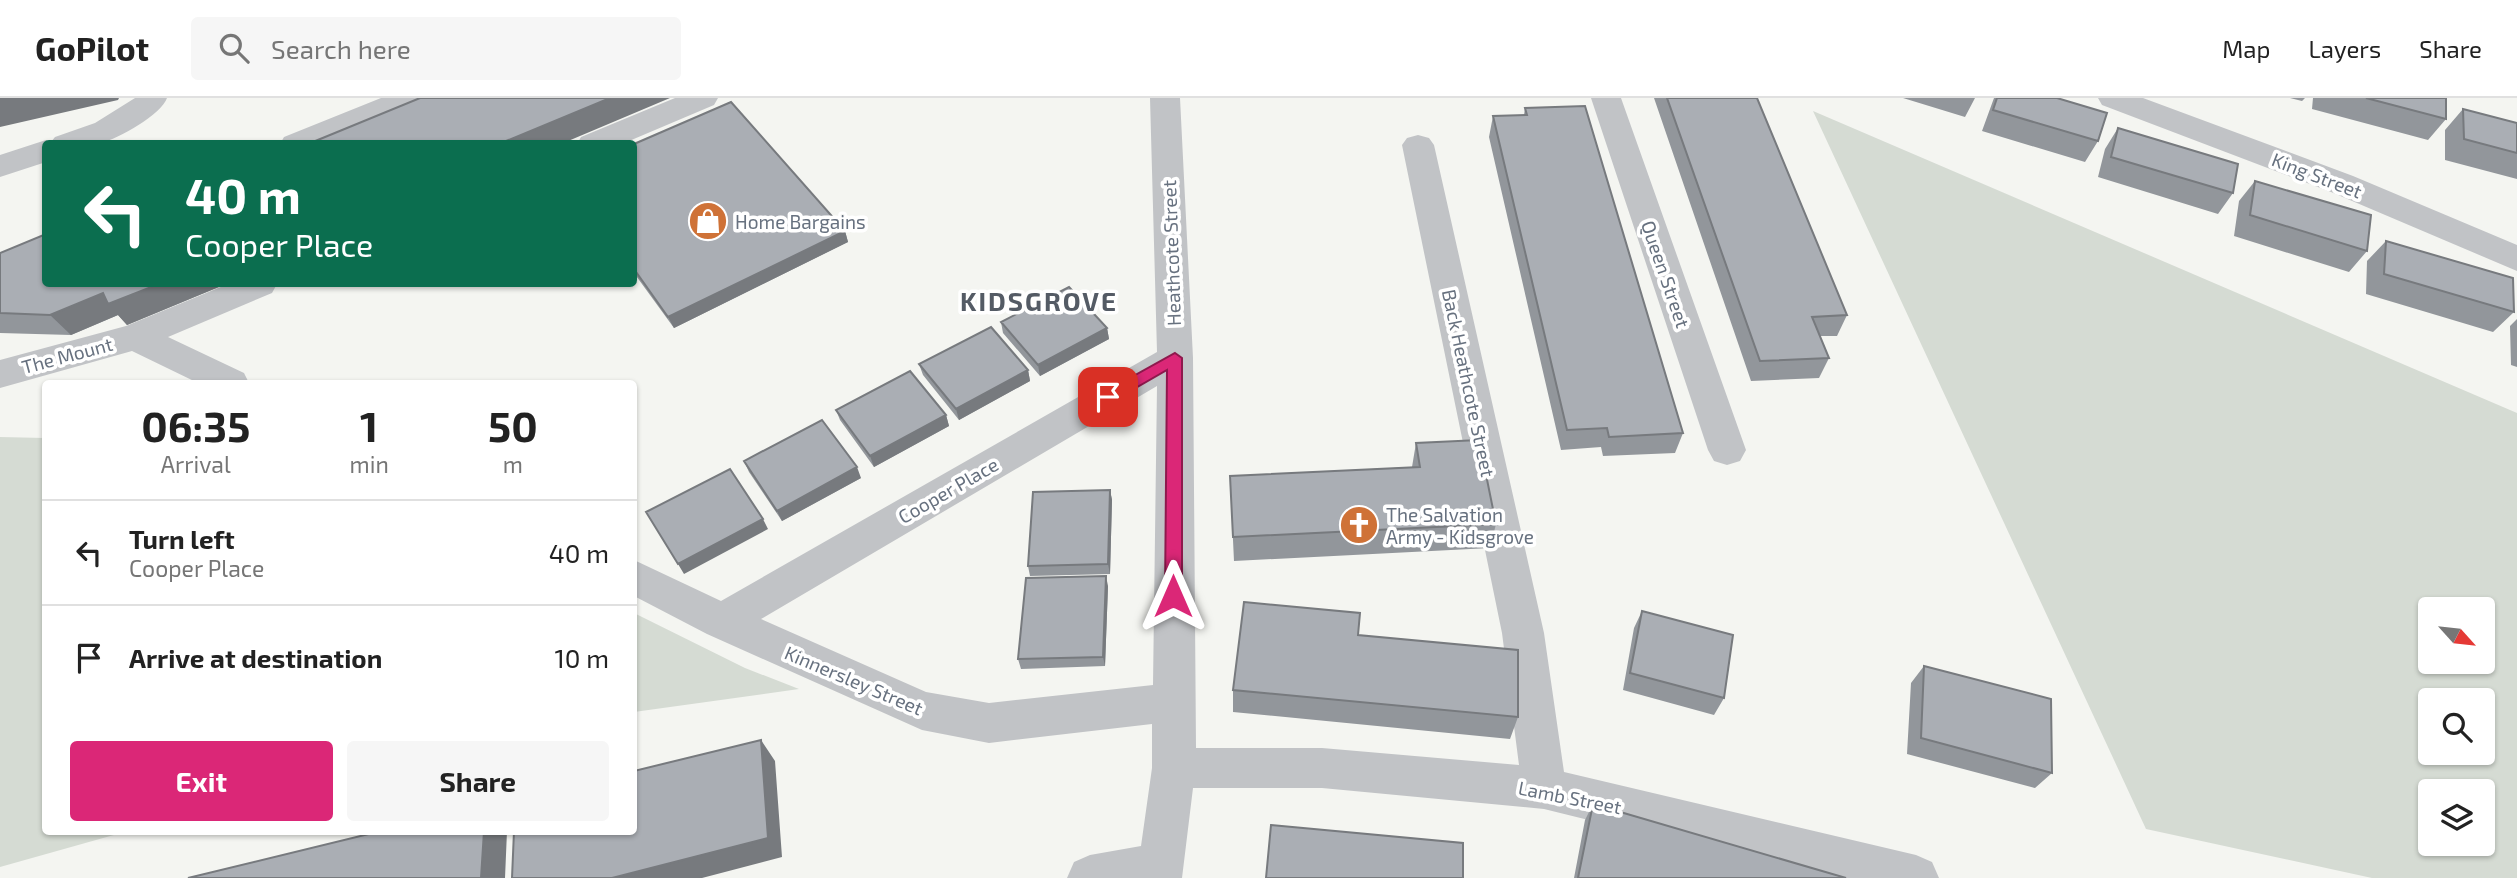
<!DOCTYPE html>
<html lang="en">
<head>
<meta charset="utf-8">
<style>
	:root { --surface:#fff; --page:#f6f6f6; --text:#222; --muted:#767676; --line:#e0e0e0; --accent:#db2777 }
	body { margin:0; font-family:"Exo 2",sans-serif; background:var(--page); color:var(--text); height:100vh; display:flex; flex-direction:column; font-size:26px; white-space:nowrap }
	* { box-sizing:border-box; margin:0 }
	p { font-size:23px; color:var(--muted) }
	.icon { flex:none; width:38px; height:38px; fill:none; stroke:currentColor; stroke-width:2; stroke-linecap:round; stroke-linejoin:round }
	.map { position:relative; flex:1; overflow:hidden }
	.sheet { position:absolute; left:42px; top:282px; width:595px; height:455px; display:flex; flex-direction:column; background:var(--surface); border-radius:7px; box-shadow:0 2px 5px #0004 }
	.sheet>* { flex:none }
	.guide { position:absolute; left:42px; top:42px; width:595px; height:147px; border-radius:7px; box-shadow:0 2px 5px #0004; background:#0b6e4f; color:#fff; overflow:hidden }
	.needle { width:46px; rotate:117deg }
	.buttons { position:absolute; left:2418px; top:499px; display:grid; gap:14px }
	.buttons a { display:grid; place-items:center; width:77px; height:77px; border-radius:7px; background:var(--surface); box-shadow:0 2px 5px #0004; font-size:35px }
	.pin { position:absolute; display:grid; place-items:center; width:60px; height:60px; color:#fff; margin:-30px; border-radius:14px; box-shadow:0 4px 10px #0006 }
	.me { position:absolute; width:77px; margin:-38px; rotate:0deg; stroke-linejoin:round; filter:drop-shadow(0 0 5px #0008) }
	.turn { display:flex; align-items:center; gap:24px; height:147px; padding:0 28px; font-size:32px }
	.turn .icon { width:91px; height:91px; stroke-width:2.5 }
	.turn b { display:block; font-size:49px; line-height:60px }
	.eta { display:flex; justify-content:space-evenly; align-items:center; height:119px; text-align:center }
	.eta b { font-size:42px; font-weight:700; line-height:49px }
	.button { display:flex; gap:14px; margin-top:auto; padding:14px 28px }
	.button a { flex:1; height:80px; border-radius:7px; background:var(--accent); color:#fff; font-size:28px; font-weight:700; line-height:80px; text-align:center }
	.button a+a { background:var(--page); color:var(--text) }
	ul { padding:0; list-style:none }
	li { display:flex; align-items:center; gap:21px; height:105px; padding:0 28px; border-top:2px solid var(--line) }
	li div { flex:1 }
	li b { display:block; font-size:26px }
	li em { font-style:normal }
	header { display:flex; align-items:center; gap:42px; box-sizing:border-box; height:98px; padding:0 35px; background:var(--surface); border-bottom:2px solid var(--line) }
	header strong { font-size:33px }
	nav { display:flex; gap:38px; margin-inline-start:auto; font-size:24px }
	.search { width:490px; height:63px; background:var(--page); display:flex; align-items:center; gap:18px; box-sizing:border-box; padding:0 24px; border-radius:7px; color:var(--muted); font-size:26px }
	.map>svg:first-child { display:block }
	.green { fill:#d5dbd3; fill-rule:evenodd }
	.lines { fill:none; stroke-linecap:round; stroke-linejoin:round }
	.minor { fill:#c1c3c6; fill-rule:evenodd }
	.wall { fill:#92969b }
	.shaded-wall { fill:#777a7e }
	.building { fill:#aaaeb4; stroke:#777a7e; stroke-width:2 }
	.route { fill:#db2777; stroke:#8e194d; stroke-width:2 }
	.labels { text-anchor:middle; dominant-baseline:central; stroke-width:7; stroke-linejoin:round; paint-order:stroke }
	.street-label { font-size:19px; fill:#67717f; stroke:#fff }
	.poi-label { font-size:19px; fill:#67717f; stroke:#fff; text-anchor:start }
	.district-label { font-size:26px; font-weight:bold; letter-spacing:2px; fill:#545b65; stroke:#fff }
</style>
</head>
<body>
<header>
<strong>GoPilot</strong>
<div class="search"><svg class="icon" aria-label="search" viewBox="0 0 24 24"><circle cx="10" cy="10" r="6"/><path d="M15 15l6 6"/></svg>Search here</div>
<nav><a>Map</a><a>Layers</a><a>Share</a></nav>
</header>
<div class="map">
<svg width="2517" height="780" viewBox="0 0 2517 780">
	<rect width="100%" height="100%" fill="#f4f5f1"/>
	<path class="green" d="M 1813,13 L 2517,315 L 2517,780 L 2372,780 L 2146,731 ZM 2483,511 L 2483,564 L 2431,564 L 2431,511 ZM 2431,602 L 2483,602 L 2483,654 L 2431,654 ZM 2431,693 L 2483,693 L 2483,746 L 2431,746 Z
		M 0,339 L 45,340 L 46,733 L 128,733 L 0,769 Z
		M 634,515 L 745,570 L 799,591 L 634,614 Z"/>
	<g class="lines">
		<path class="minor" d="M 135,0 L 167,0 C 162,16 118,41 101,45 C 84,49 63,46 46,46 L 46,64 L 0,79 L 0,57 L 46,42 L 51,44 L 55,39 L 95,25 Z
			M 381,0 L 424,0 L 420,7 L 326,46 L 280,46 L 284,39 Z
			M 675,0 L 718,0 L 714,7 L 622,46 L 577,46 L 581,39 Z
			M 1150,0 L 1180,0 L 1193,260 L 1196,650 L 1322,650 L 1519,667 L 1502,535 L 1402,47 L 1407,40 L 1418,37 L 1429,40 L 1434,47 L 1544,535 L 1564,674 L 1916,757 L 1932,764 L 1939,780 L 1824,780 L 1544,711 L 1322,690 L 1193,690 L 1182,780 L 1067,780 L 1074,764 L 1090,757 L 1141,748 L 1152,670 L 1152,626 L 989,645 L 922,632 L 707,536 L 634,498 L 634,462 L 721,503 L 1157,254 ZM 1157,288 L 1153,587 L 989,605 L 926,594 L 761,521 Z
			M 1591,0 L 1621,0 L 1746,352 L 1740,363 L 1727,367 L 1714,363 L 1708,352 Z
			M 2098,0 L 2143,0 L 2353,78 L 2517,147 L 2517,173 L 2331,94 L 2102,7 Z
			M 228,186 L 277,186 L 272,195 L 168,239 L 244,275 L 249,285 L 198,285 L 132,253 L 0,290 L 0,262 L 126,228 Z"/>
	</g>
	<path class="wall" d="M 1654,0 L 1757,0 L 1847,217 L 1837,238 L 1820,238 L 1829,260 L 1819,280 L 1751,283 Z
		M 1903,0 L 1975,0 L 1965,19 Z
		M 1994,0 L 2057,0 L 2098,43 L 2085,64 L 1982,33 Z
		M 2290,0 L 2305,0 L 2302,3 Z
		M 2313,0 L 2446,0 L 2446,21 L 2428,42 L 2312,11 Z
		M 1525,10 L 1683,335 L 1675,355 L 1603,358 L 1601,349 L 1561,352 L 1489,39 L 1493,18 L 1524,17 Z
		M 2463,11 L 2517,25 L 2517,81 L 2445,62 L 2445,32 Z
		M 2118,30 L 2233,95 L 2218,116 L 2098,79 L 2105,51 Z
		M 634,46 L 845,133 L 848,144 L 674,230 L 634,175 Z
		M 2255,83 L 2367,153 L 2349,174 L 2234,138 L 2239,103 Z
		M 2386,143 L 2514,214 L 2493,234 L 2366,196 L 2367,163 Z
		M 0,155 L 226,186 L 127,227 L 118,217 L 71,237 L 0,235 Z
		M 2517,221 L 2517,269 L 2511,267 L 2510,228 Z
		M 1001,224 L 1107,230 L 1109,241 L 1040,278 L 1003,235 Z
		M 919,266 L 1028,272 L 1030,283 L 959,322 L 923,277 Z
		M 836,312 L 946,317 L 949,328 L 874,369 L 840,322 Z
		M 1416,345 L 1496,426 L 1490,450 L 1234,463 L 1230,378 L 1412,369 Z
		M 744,363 L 861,380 L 782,423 L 749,374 Z
		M 1110,392 L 1112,402 L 1110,476 L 1030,478 L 1028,468 Z
		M 1108,488 L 1105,568 L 1021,571 L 1018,561 Z
		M 1642,513 L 1724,600 L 1714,617 L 1623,592 L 1634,530 Z
		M 1358,537 L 1518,619 L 1510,641 L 1233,614 L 1233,592 Z
		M 1924,568 L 2052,675 L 2035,690 L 1907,656 L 1911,585 Z
		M 1593,706 L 1846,780 L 1574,780 L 1585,722 Z"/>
	<path class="shaded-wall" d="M 0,0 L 119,0 L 118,2 L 0,29 Z
		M 610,0 L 670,0 L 561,46 L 499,46 Z
		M 845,133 L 848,144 L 674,230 L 668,219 Z
		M 159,186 L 226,186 L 127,227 L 118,217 L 71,237 L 50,217 L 103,195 Z
		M 1107,230 L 1109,241 L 1040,278 L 1038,267 Z
		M 1028,272 L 1030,283 L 959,322 L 956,311 Z
		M 946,317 L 949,328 L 874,369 L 870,358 Z
		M 857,369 L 861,380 L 782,423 L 777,413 Z
		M 1110,392 L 1112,402 L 1110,476 L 1108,466 Z
		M 763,421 L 768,431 L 684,476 L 678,466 Z
		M 1106,478 L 1108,488 L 1105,568 L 1103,559 Z
		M 761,642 L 775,663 L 782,759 L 702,780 L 612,780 Z
		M 484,733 L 507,733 L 505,780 L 481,780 Z"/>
	<path class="building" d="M 420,0 L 610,0 L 499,46 L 308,46 Z
		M 1667,0 L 1757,0 L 1847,217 L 1812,219 L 1829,260 L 1760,263 Z
		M 1997,0 L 2057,0 L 2107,15 L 2098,43 L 1993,12 Z
		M 2366,0 L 2446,0 L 2446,21 Z
		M 731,4 L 845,133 L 668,219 L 634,171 L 634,46 Z
		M 1585,8 L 1683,335 L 1609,339 L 1607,330 L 1567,332 L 1493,18 L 1527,17 L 1525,10 Z
		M 2463,11 L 2517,25 L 2517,55 L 2464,41 Z
		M 2118,30 L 2238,66 L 2233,95 L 2111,59 Z
		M 2255,83 L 2371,117 L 2367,153 L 2250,117 Z
		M 46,136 L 46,186 L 159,186 L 108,206 L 103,195 L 50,217 L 0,215 L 0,155 Z
		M 2386,143 L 2513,180 L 2514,214 L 2384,176 Z
		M 1069,189 L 1107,230 L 1038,267 L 1001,224 Z
		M 991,229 L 1028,272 L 956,311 L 919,266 Z
		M 910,273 L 946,317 L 870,358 L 836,312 Z
		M 822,322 L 857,369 L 777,413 L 744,363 Z
		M 1479,342 L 1496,426 L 1233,439 L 1230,378 L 1420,369 L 1416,345 Z
		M 730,371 L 763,421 L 678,466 L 646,414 Z
		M 1110,392 L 1108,466 L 1028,468 L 1033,394 Z
		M 1106,478 L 1103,559 L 1018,561 L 1026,480 Z
		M 1244,504 L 1360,515 L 1358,537 L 1518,552 L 1518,619 L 1233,592 Z
		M 1642,513 L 1733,537 L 1724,600 L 1630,575 Z
		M 1924,568 L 2051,601 L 2052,675 L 1921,640 Z
		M 761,642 L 768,740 L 612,780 L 512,780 L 514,733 L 634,733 L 634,673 Z
		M 1593,706 L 1846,780 L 1578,780 Z
		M 1271,727 L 1463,745 L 1463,780 L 1266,780 Z
		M 381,733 L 484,733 L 481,780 L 188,780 Z"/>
	<path class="route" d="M 1175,255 L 1182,260 L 1182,498 L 1179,503 L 1173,505 L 1167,503 L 1165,498 L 1167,272 L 1113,303 L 1103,303 L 1100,299 L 1103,295 Z"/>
	<defs>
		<g id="shop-disc" transform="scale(2.0125)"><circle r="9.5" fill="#cf7237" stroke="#fff"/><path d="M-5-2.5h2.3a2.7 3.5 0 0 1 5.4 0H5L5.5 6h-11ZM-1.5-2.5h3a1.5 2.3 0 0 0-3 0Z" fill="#fff"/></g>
		<g id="church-disc" transform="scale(2.0125)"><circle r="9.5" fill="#cf7237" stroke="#fff"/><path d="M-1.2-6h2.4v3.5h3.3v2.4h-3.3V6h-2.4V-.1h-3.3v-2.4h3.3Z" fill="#fff"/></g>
	</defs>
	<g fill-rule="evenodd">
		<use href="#shop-disc" x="708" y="123"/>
		<use href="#church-disc" x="1359" y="427"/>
	</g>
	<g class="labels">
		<g class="street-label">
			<text transform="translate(2317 77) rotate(21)">King Street</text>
			<text transform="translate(1171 155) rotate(-92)">Heathcote Street</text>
			<text transform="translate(1666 176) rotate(71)">Queen Street</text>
			<text transform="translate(67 257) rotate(-15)">The Mount</text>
			<text transform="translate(1469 285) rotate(78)">Back Heathcote Street</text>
			<text transform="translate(948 392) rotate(-30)">Cooper Place</text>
			<text transform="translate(854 582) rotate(23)">Kinnersley Street</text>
			<text transform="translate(1570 699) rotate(11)">Lamb Street</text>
		</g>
		<g class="poi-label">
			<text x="735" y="123">Home Bargains</text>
			<text x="1386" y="416">The Salvation<tspan x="1386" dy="22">Army - Kidsgrove</tspan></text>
		</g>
		<g class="district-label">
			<text x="1039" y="202">KIDSGROVE</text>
		</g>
	</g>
</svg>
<div class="buttons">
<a><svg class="needle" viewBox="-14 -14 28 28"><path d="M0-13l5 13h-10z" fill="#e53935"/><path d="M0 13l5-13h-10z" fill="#767676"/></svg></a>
<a><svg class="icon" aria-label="search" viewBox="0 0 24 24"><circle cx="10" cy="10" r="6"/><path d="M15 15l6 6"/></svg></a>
<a><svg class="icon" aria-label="layers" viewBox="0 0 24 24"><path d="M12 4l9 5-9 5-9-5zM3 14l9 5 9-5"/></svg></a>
</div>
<div class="pin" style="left:1108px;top:299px;background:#d93025"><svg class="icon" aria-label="arrive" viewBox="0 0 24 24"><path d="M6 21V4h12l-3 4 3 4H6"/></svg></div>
<svg class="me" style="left:1173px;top:498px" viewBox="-20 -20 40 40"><path d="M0-17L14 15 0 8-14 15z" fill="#db2777" stroke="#fff" stroke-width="4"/></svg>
<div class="guide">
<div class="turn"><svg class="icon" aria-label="left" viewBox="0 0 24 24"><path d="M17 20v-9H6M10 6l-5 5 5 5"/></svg><div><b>40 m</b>Cooper Place</div></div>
</div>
<section class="sheet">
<div class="eta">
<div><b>06:35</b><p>Arrival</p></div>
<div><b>1</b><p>min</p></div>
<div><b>50</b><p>m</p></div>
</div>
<ul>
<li><svg class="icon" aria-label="left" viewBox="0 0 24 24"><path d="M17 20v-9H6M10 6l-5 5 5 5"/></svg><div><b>Turn left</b><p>Cooper Place</p></div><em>40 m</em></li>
<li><svg class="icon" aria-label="arrive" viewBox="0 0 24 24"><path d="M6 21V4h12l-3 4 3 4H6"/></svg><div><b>Arrive at destination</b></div><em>10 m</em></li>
</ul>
<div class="button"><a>Exit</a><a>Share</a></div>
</section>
</div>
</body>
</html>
